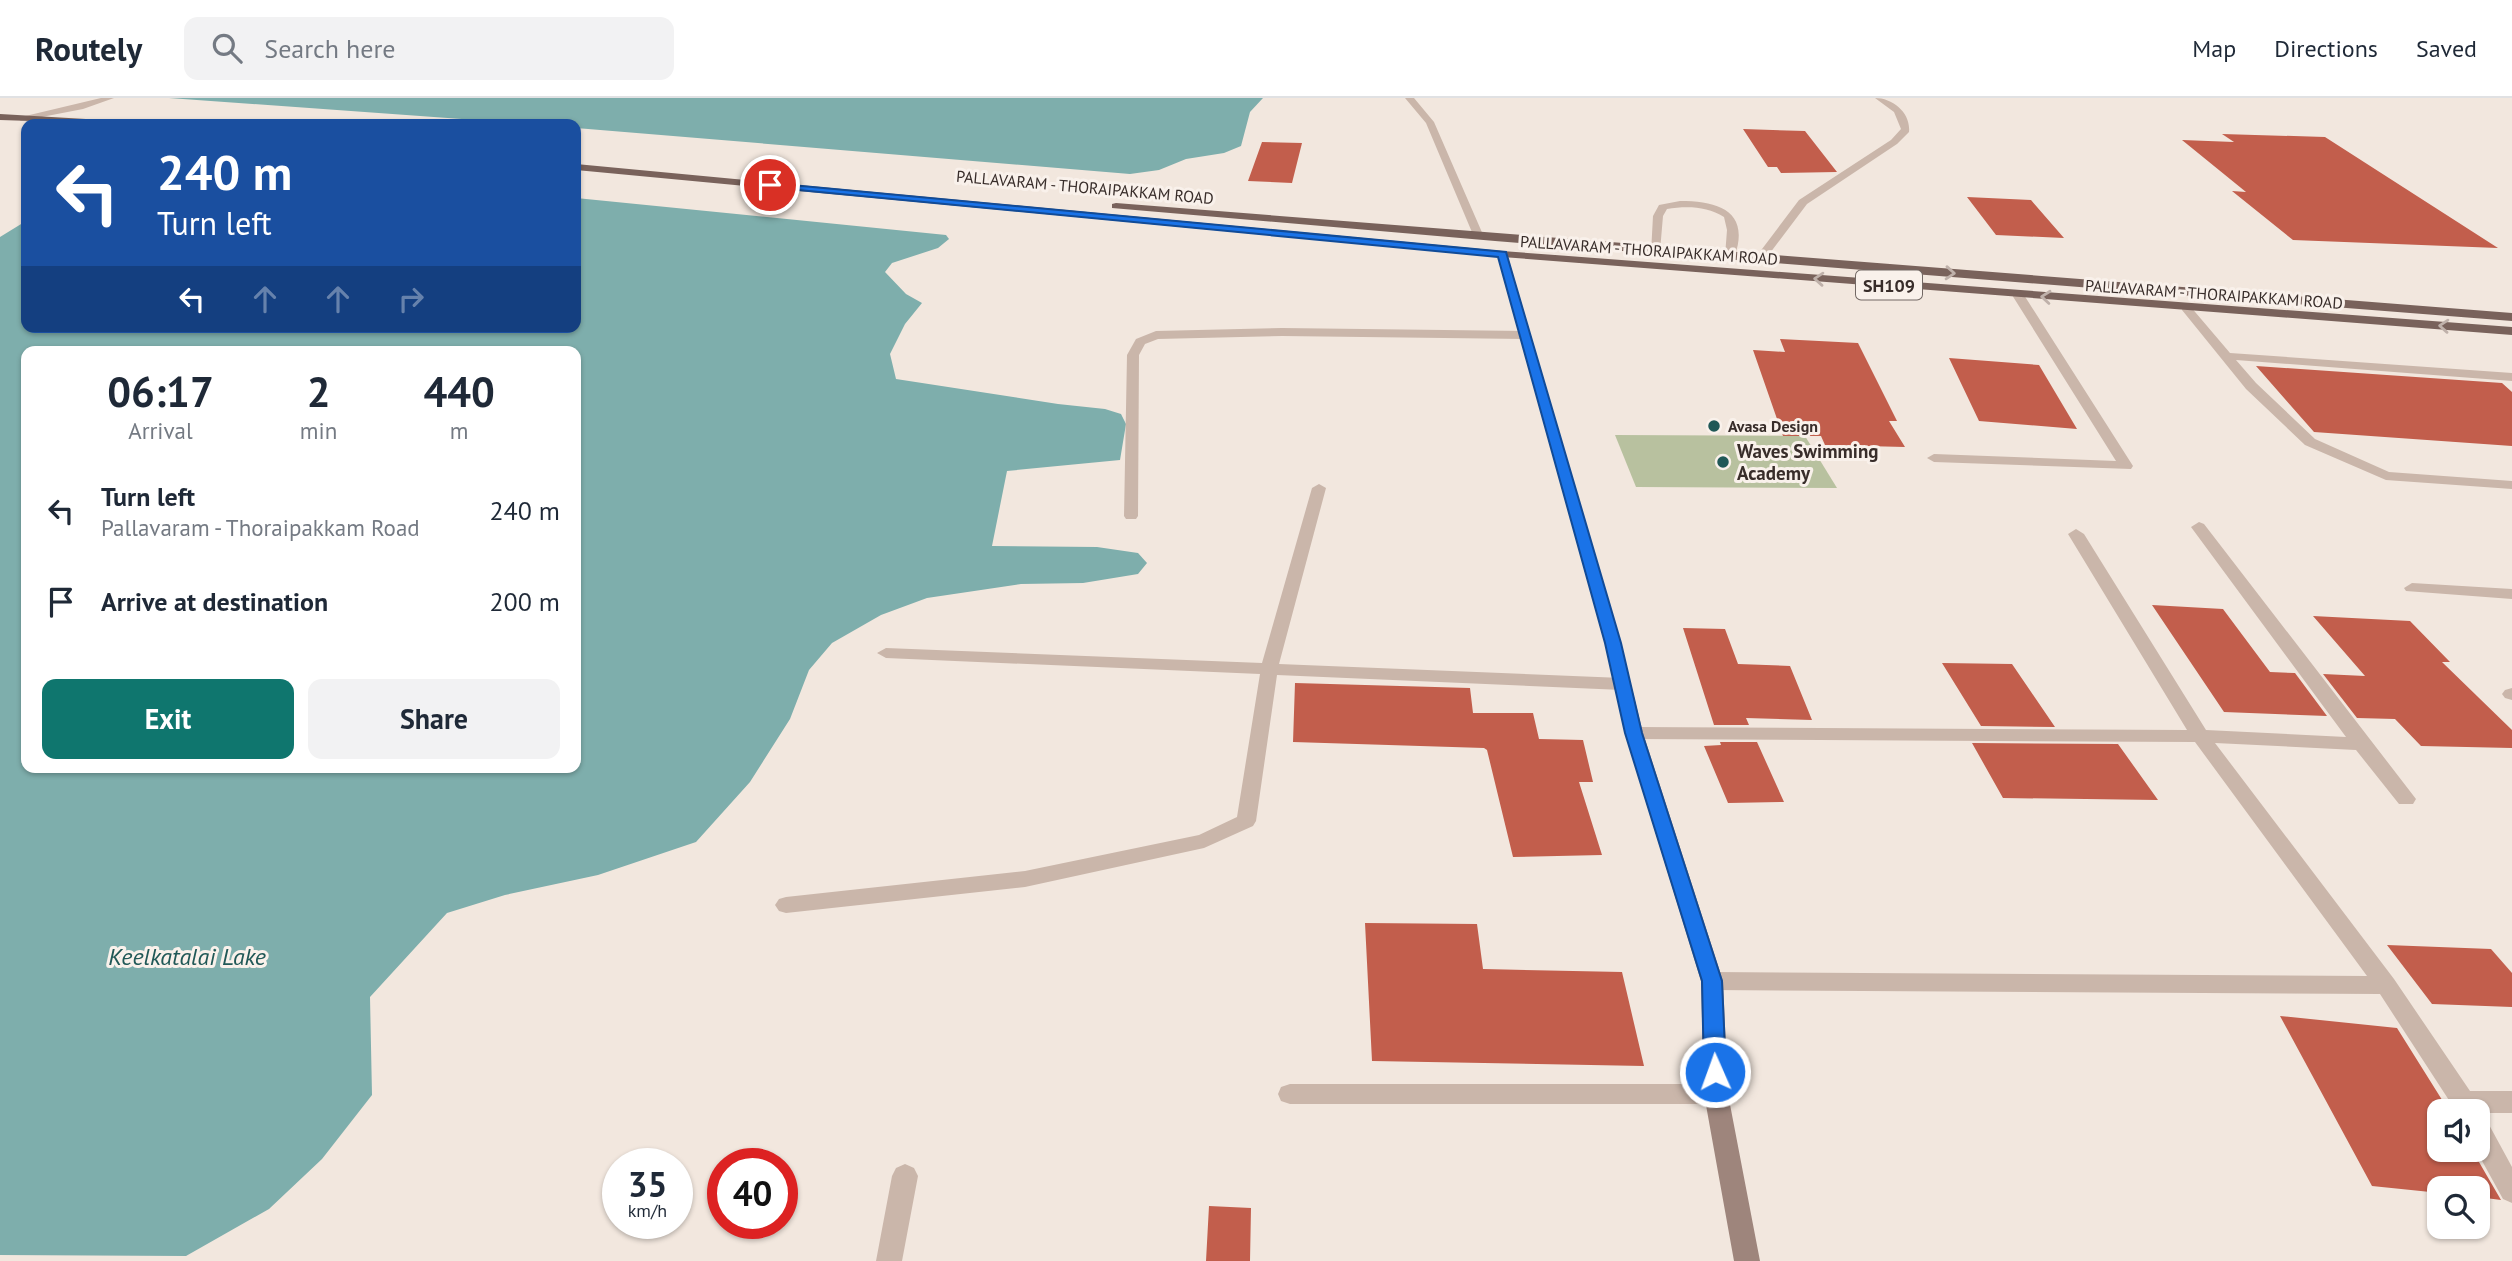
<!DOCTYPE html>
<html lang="en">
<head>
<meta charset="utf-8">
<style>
	:root { --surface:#fff; --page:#f2f2f3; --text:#1f2937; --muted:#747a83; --line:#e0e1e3; --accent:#0f766e }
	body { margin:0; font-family:"PT Sans",sans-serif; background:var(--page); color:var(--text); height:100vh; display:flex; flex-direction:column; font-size:26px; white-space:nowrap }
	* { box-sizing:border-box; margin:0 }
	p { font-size:23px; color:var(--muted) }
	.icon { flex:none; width:38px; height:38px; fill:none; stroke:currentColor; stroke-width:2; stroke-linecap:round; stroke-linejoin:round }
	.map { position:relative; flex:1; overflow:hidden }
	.sheet { position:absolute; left:21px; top:248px; width:560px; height:427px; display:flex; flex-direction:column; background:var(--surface); border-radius:14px; box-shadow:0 2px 5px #0004 }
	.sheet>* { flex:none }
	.guide { position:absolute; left:21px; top:21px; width:560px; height:214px; border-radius:14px; box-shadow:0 2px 5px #0004; background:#1a4fa0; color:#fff; overflow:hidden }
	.buttons { position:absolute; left:2427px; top:1001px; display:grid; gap:14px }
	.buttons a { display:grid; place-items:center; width:63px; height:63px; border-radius:14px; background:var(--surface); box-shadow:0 2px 5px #0004; font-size:35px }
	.speed { position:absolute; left:602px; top:1050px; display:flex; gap:14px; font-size:35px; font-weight:700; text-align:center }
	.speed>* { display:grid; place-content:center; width:91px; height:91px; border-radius:50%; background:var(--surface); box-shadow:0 2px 5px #0004; line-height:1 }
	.speed small { font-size:18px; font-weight:400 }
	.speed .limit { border:10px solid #d22; background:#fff; color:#111 }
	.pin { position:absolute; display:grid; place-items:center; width:60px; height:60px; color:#fff; margin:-30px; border:4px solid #fff; border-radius:50%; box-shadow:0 2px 7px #0007 }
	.me { position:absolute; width:77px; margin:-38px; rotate:358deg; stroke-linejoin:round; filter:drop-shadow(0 0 5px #0008) }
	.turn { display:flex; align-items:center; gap:24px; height:147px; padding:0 21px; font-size:32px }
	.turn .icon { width:91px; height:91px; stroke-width:2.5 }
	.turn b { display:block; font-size:49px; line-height:60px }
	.lanes { display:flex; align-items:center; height:66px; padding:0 21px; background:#0003; justify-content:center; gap:35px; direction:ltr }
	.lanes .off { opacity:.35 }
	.eta { display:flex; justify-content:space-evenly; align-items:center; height:119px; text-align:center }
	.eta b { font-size:42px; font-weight:700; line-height:49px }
	.primary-button { display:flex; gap:14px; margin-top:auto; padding:14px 21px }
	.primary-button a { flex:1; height:80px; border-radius:14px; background:var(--accent); color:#fff; font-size:28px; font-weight:700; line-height:80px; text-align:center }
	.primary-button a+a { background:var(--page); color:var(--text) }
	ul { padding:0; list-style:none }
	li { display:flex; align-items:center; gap:21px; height:91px; padding:0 21px }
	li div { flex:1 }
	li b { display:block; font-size:26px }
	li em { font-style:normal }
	header { display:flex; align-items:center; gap:42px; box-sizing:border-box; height:98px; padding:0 35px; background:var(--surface); border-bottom:2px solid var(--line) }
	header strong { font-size:33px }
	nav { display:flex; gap:38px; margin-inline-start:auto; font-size:24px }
	.search { width:490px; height:63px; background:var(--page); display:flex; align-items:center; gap:18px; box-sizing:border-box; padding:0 24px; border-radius:14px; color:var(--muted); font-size:26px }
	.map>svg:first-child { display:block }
	.green { fill:#b8c19f }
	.water { fill:#7eaeac; fill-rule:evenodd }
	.building { fill:#c25e4c }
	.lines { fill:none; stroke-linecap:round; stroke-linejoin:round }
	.lane { fill:#cab6aa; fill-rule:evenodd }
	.street { fill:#cab6aa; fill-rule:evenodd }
	.secondary { fill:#9e857c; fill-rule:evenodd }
	.primary { fill:#79625b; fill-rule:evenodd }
	.oneway { stroke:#bfb1aa }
	.route { fill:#1a73e8; stroke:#114b97; stroke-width:2 }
	.poi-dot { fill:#205857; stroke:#f9f1eb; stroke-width:2.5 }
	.labels { text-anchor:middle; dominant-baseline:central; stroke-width:6; stroke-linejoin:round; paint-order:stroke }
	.far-street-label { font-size:16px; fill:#382d2a; stroke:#f9f1eb }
	.far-poi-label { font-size:16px; font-weight:bold; fill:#382d2a; stroke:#f9f1eb; text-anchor:start }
	.shield { fill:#f9f1eb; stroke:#726864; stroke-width:2 }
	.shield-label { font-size:18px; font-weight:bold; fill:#382d2a }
	.poi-label { font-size:19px; font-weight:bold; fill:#382d2a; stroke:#f9f1eb; text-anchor:start }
	.near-water-label { font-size:24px; font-style:italic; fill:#205857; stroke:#f9f1eb }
</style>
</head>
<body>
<header>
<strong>Routely</strong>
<div class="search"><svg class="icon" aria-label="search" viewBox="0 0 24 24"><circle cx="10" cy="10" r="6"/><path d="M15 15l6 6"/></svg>Search here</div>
<nav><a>Map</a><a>Directions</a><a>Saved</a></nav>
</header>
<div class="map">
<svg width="2512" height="1163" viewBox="0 0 2512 1163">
	<rect width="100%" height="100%" fill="#f2e7de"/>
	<path class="green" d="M 1615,337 L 1805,338 L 1837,390 L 1636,389 Z"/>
	<path class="water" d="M 169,0 L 1263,0 L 1250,14 L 1241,48 L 1224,55 L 1186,61 L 1159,72 L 1130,76 L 576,30 L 576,26 L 530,26 Z
		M 576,100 L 946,137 L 949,141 L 938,150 L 892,165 L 885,174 L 906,196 L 922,205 L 905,226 L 890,256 L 896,281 L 1058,306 L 1105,311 L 1121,316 L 1126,326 L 1120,362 L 1007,373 L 992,448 L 1097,449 L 1138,455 L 1147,465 L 1138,476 L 1083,485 L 1021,486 L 927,500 L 881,517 L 832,545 L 809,572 L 790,621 L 750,684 L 696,744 L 598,777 L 505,797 L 447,815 L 370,899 L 372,997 L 322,1061 L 269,1111 L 186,1158 L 0,1157 L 0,139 L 26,123 L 26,229 L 576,229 ZM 26,254 L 576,254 L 576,670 L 26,670 Z"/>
	<path class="building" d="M 1743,31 L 1805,33 L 1837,74 L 1781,75 L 1777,69 L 1768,69 Z
		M 2222,36 L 2325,39 L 2498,150 L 2293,142 L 2232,93 L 2246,94 L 2182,42 L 2234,44 Z
		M 1262,44 L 1302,45 L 1292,85 L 1248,83 Z
		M 1967,99 L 2031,102 L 2064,140 L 1996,137 Z
		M 1780,241 L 1858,245 L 1897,323 L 1889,323 L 1905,349 L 1825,347 L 1821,338 L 1783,338 L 1753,252 L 1785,254 Z
		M 1949,260 L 2039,267 L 2077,331 L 1979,323 Z
		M 2256,268 L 2502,285 L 2512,294 L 2512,348 L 2314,334 Z
		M 2152,507 L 2223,511 L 2270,574 L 2295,575 L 2327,618 L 2224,614 Z
		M 2313,518 L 2410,523 L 2450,564 L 2442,564 L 2512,632 L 2512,650 L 2421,648 L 2395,621 L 2357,620 L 2323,576 L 2365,578 Z
		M 1683,530 L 1725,531 L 1738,566 L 1790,568 L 1812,622 L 1746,620 L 1749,627 L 1714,627 Z
		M 1942,565 L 2012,566 L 2055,629 L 1981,628 Z
		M 1295,585 L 1470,590 L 1473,615 L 1533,615 L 1539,641 L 1583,642 L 1593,684 L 1579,684 L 1602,757 L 1513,759 L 1487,652 L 1484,650 L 1293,644 Z
		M 1720,644 L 1757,644 L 1784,704 L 1728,705 L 1704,648 L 1721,647 Z
		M 1972,645 L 2118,646 L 2158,702 L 2003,700 Z
		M 1365,825 L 1477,826 L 1483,871 L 1622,874 L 1644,968 L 1372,963 Z
		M 2387,847 L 2491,851 L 2512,875 L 2512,909 L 2432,906 Z
		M 2280,918 L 2397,930 L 2449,1013 L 2440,1013 L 2440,1052 L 2472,1052 L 2501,1102 L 2478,1099 L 2478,1090 L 2440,1090 L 2440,1095 L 2372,1088 Z
		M 1209,1108 L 1251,1110 L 1250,1163 L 1206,1163 Z"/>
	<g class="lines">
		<path class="lane" d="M 1405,0 L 1414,0 L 1434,24 L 1484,139 L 1483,141 L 1474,139 L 1426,25 Z
			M 1875,0 C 1893,0 1911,15 1909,34 L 1897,46 L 1807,106 L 1764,163 L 1756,163 L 1756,159 L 1799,102 L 1891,42 L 1901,31 L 1894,14 Z
			M 1680,103 C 1720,103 1751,114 1734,160 L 1725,158 L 1727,132 L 1724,119 C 1707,108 1686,108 1667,111 L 1663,118 L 1660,153 L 1651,155 L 1653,118 L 1659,107 Z
			M 2018,194 L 2024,197 L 2133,368 L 2131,371 L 1934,364 L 1927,360 L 1934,356 L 2116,363 L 2012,197 Z
			M 2182,208 L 2190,208 L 2230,255 L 2512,275 L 2512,283 L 2236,262 L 2256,285 L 2315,341 L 2389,374 L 2512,383 L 2512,391 L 2386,382 L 2305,347 L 2246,291 L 2182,212 Z
			M 1290,986 L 1716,986 L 1725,989 L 1728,996 L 1725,1003 L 1716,1006 L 1290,1006 L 1281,1003 L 1278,996 L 1281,989 Z"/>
		<path class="street" d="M 101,0 L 114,0 L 83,11 L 21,23 L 17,20 Z
			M 1282,230 L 1525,233 L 1531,237 L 1525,241 L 1282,238 L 1158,241 L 1145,246 L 1139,257 L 1138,418 L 1136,421 L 1126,421 L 1124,418 L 1127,257 L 1136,241 L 1156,233 Z
			M 1319,386 L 1326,390 L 1279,566 L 1622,580 L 1631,586 L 1622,592 L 1277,577 L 1256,723 L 1253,728 L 1204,750 L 1025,789 L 786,815 L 779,813 L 775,807 L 779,801 L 786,799 L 1025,773 L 1199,737 L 1237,719 L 1260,576 L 886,560 L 877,555 L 886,550 L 1262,565 L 1312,390 Z
			M 2199,424 L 2204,426 L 2416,701 L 2413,706 L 2399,706 L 2356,652 L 2215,645 L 2394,881 L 2470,993 L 2512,993 L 2512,1015 L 2480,1015 L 2478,1020 L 2478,1013 L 2456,1013 L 2380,896 L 1712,892 L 1704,889 L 1701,883 L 1704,877 L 1712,874 L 2367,878 L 2195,644 L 1634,641 L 1625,635 L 1634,629 L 2187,632 L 2068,436 L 2076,431 L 2084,436 L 2206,632 L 2346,639 L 2191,429 Z
			M 2412,485 L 2512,491 L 2512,501 L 2406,493 L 2404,490 Z
			M 2512,590 L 2512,602 L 2505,600 L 2502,596 L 2505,592 Z
			M 2478,1020 L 2487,1023 L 2512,1069 L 2512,1105 L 2503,1101 L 2476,1052 Z
			M 905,1066 L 914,1070 L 918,1078 L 902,1163 L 876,1163 L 892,1078 L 896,1070 Z"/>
		<path class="secondary" d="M 1498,154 L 1507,156 L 1621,546 L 1643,635 L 1723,883 L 1728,996 L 1760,1163 L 1734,1163 L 1704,996 L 1701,883 L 1625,635 L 1605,546 L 1497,156 Z"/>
		<path class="primary" d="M 0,16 L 120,23 L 124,26 L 0,22 Z
			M 576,66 L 1502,153 L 2512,229 L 2512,237 L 1502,159 L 576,72 Z
			M 1116,105 L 2512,215 L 2512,223 L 1495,143 L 1112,110 L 1112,106 Z"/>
	</g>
	<defs><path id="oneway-chevron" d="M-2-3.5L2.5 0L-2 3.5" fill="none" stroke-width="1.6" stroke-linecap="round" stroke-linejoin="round" transform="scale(1.75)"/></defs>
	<g class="oneway">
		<use href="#oneway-chevron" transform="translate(1950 175) rotate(4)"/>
		<use href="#oneway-chevron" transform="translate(1819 181) rotate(-176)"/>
		<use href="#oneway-chevron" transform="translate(2046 199) rotate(-175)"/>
		<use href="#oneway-chevron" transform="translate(2444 228) rotate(-176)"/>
	</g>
	<path class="route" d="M 770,85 L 1506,154 L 1621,545 L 1642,635 L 1722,883 L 1726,974 L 1723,980 L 1715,983 L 1707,980 L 1704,974 L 1702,883 L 1625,635 L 1605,545 L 1498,159 L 767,89 L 765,87 Z"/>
	<g class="poi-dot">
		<circle cx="1714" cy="328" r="7"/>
		<circle cx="1723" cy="364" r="7"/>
	</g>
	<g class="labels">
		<g class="far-street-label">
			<text transform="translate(1085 89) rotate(5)">PALLAVARAM - THORAIPAKKAM ROAD</text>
			<text transform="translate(1649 152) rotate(4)">PALLAVARAM - THORAIPAKKAM ROAD</text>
			<text transform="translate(2214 196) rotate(4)">PALLAVARAM - THORAIPAKKAM ROAD</text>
		</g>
		<g class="far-poi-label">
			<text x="1728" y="328">Avasa Design</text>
		</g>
		<rect class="shield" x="1856" y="172.5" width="66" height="29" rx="5"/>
		<g class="shield-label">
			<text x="1889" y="187">SH109</text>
		</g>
		<g class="poi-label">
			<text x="1737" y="353">Waves Swimming<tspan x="1737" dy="22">Academy</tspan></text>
		</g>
		<g class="near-water-label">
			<text x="187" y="858">Keelkatalai Lake</text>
		</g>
	</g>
</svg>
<div class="buttons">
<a><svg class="icon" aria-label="sound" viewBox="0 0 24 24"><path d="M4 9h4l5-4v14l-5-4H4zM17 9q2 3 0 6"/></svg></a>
<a><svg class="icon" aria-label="search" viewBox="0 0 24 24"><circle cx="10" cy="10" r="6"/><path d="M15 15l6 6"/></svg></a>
</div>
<div class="speed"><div>35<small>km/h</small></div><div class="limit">40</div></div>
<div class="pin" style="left:770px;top:87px;background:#d93025"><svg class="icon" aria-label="arrive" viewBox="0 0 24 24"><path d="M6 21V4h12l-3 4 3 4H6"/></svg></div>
<svg class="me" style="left:1715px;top:974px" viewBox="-20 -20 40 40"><circle r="17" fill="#1a73e8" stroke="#fff" stroke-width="3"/><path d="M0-11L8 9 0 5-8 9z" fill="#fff"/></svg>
<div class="guide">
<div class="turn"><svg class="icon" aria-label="left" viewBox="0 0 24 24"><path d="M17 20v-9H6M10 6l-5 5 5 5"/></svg><div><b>240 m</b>Turn left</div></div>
<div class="lanes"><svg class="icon" aria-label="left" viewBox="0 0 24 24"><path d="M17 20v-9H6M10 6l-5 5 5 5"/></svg><svg class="icon off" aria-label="ahead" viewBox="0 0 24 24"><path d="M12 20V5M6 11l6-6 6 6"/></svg><svg class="icon off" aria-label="ahead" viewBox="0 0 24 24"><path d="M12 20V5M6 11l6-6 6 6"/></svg><svg class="icon off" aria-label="right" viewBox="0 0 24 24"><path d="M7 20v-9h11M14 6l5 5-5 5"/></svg></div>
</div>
<section class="sheet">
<div class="eta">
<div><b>06:17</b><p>Arrival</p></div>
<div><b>2</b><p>min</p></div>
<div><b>440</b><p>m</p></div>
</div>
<ul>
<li><svg class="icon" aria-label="left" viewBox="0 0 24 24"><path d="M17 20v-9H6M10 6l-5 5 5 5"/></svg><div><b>Turn left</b><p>Pallavaram - Thoraipakkam Road</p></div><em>240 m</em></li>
<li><svg class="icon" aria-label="arrive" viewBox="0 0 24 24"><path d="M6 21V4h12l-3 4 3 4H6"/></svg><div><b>Arrive at destination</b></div><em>200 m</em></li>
</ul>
<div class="primary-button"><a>Exit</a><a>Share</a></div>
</section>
</div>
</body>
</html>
